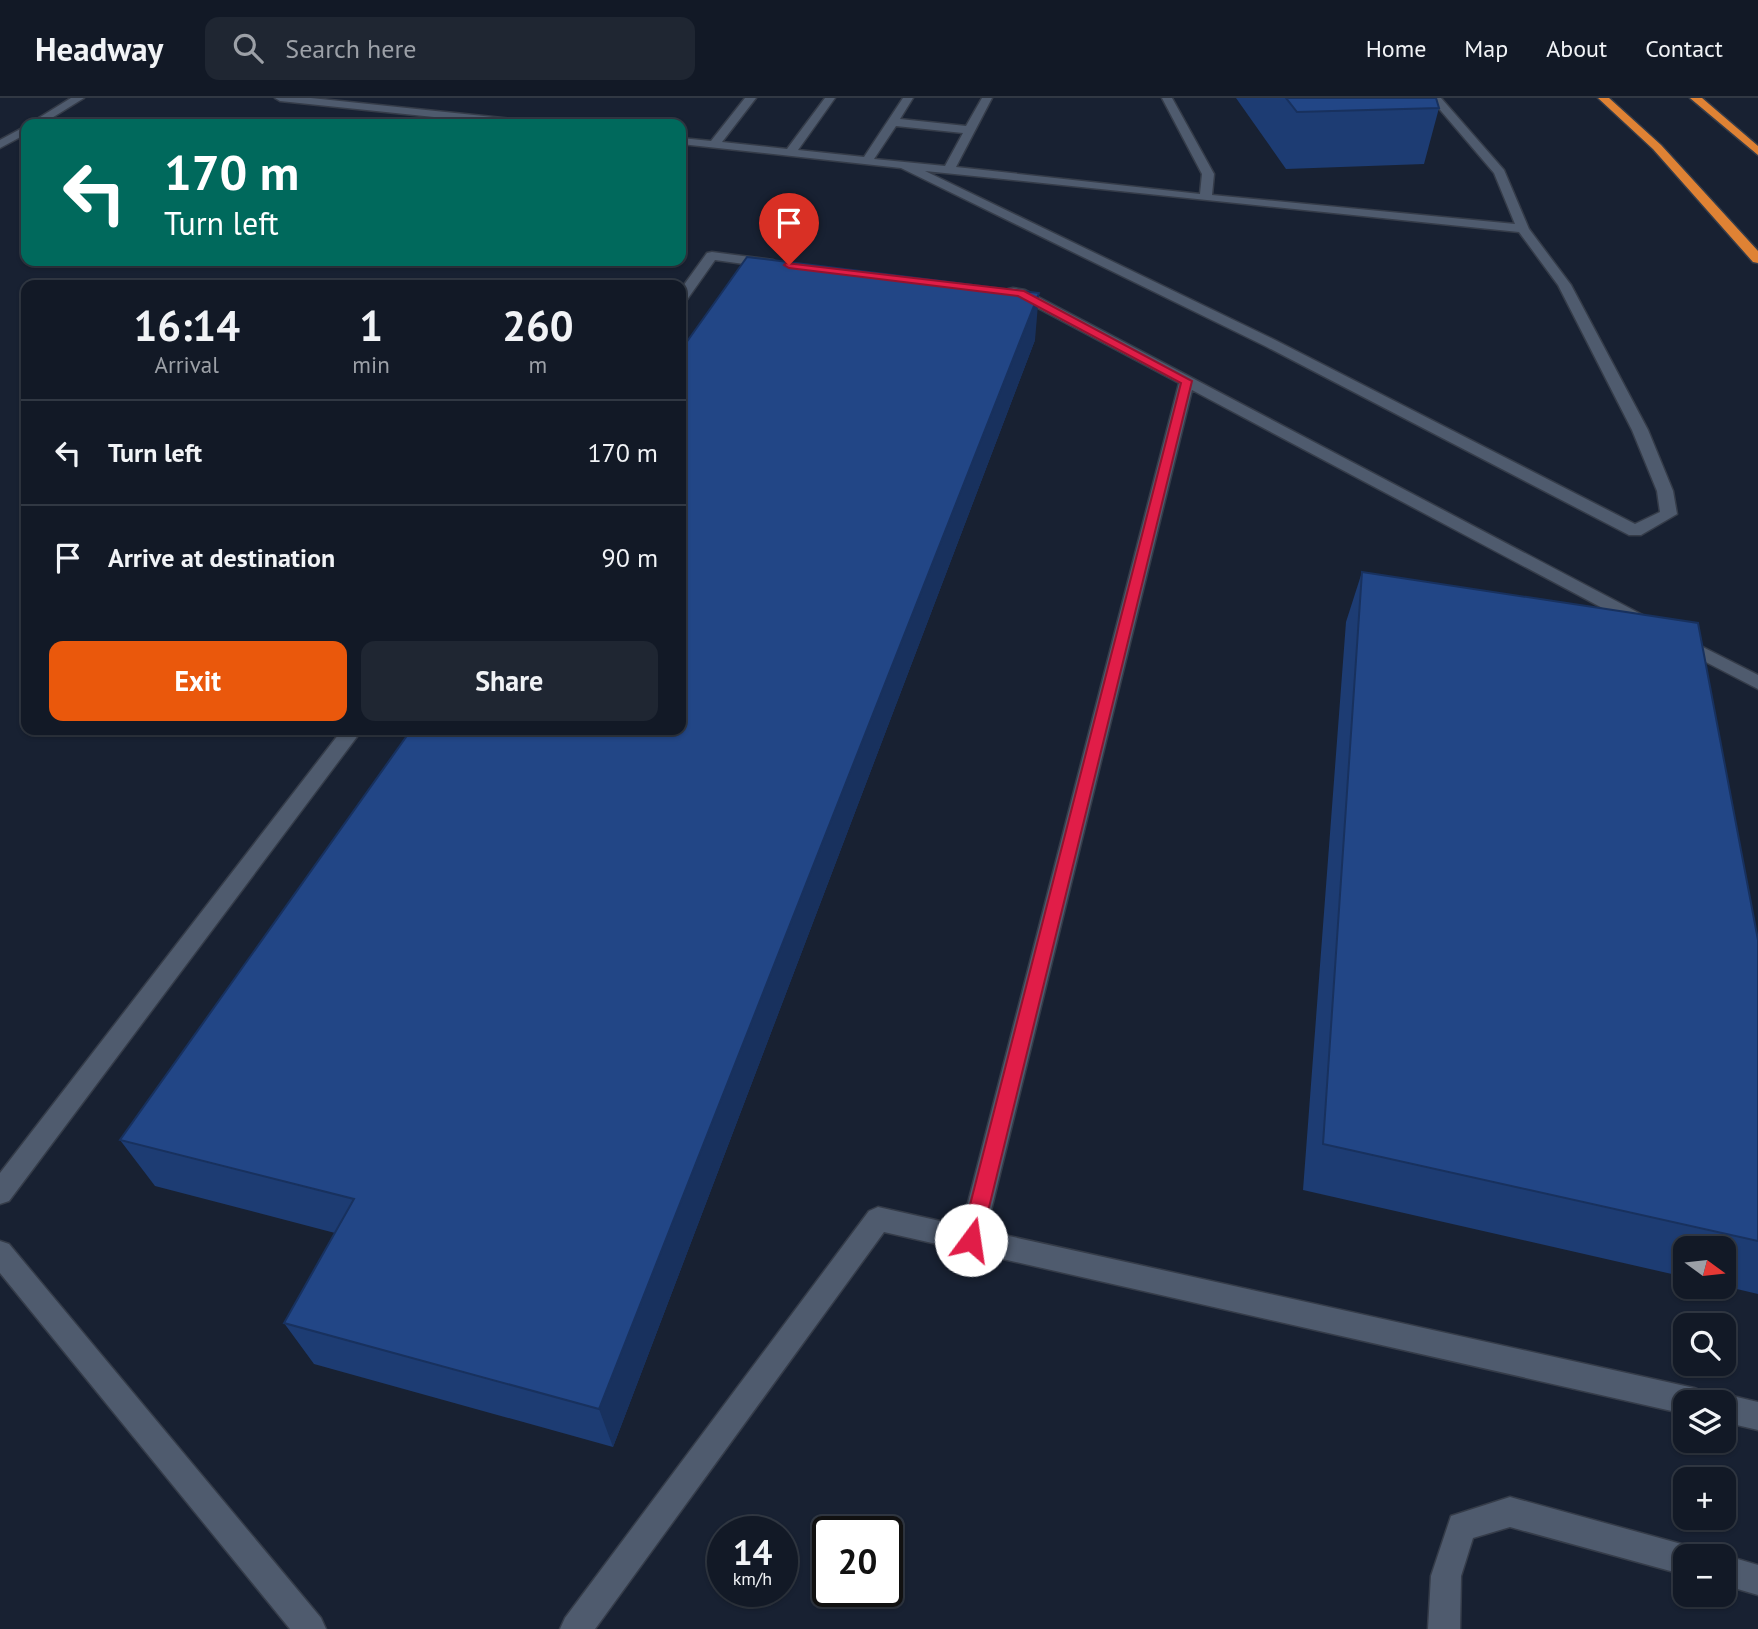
<!DOCTYPE html>
<html lang="en">
<head>
<meta charset="utf-8">
<style>
	:root { --surface:#121926; --page:#1f2632; --text:#f1f3f6; --muted:#9ca0a7; --line:#313843; --accent:#ea580c }
	body { margin:0; font-family:"PT Sans",sans-serif; background:var(--page); color:var(--text); height:100vh; display:flex; flex-direction:column; font-size:26px; white-space:nowrap }
	* { box-sizing:border-box; margin:0 }
	p { font-size:23px; color:var(--muted) }
	.icon { flex:none; width:38px; height:38px; fill:none; stroke:currentColor; stroke-width:2; stroke-linecap:round; stroke-linejoin:round }
	.map { position:relative; flex:1; overflow:hidden }
	.side { position:absolute; left:21px; top:182px; width:665px; height:455px; display:flex; flex-direction:column; background:var(--surface); border-radius:14px; box-shadow:0 2px 5px #0004,0 0 0 2px var(--line) }
	.side>* { flex:none }
	.guide { position:absolute; left:21px; top:21px; width:665px; height:147px; border-radius:14px; box-shadow:0 2px 5px #0004,0 0 0 2px var(--line); background:#00695c; color:#fff; overflow:hidden }
	.needle { width:46px; rotate:105deg }
	.buttons { position:absolute; left:1673px; top:1138px; display:grid; gap:14px }
	.buttons a { display:grid; place-items:center; width:63px; height:63px; border-radius:14px; background:var(--surface); box-shadow:0 2px 5px #0004,0 0 0 2px var(--line); font-size:35px }
	.speed { position:absolute; left:707px; top:1418px; display:flex; gap:14px; font-size:35px; font-weight:700; text-align:center }
	.speed>* { display:grid; place-content:center; width:91px; height:91px; border-radius:50%; background:var(--surface); box-shadow:0 2px 5px #0004,0 0 0 2px var(--line); line-height:1 }
	.speed small { font-size:18px; font-weight:400 }
	.speed .limit { border:4px solid #111; border-radius:10px; background:#fff; color:#111 }
	.pin { position:absolute; display:grid; place-items:center; width:60px; height:60px; color:#fff; margin:-72px -30px; border-radius:50% 50% 50% 0; rotate:-45deg; box-shadow:0 0 7px #0007 }
	.pin .icon { rotate:45deg }
	.me { position:absolute; width:77px; margin:-38px; rotate:14deg; stroke-linejoin:round; filter:drop-shadow(0 0 5px #0008) }
	.turn { display:flex; align-items:center; gap:24px; height:147px; padding:0 28px; font-size:32px }
	.turn .icon { width:91px; height:91px; stroke-width:2.5 }
	.turn b { display:block; font-size:49px; line-height:60px }
	.eta { display:flex; justify-content:space-evenly; align-items:center; height:119px; text-align:center }
	.eta b { font-size:42px; font-weight:700; line-height:49px }
	.button { display:flex; gap:14px; margin-top:auto; padding:14px 28px }
	.button a { flex:1; height:80px; border-radius:14px; background:var(--accent); color:#fff; font-size:28px; font-weight:700; line-height:80px; text-align:center }
	.button a+a { background:var(--page); color:var(--text) }
	ul { padding:0; list-style:none }
	li { display:flex; align-items:center; gap:21px; height:105px; padding:0 28px; border-top:2px solid var(--line) }
	li div { flex:1 }
	li b { display:block; font-size:26px }
	li em { font-style:normal }
	header { display:flex; align-items:center; gap:42px; box-sizing:border-box; height:98px; padding:0 35px; background:var(--surface); border-bottom:2px solid var(--line) }
	header strong { font-size:33px }
	nav { display:flex; gap:38px; margin-inline-start:auto; font-size:24px }
	.search { width:490px; height:63px; background:var(--page); display:flex; align-items:center; gap:18px; box-sizing:border-box; padding:0 24px; border-radius:14px; color:var(--muted); font-size:26px }
	.map>svg:first-child { display:block }
	.lines { fill:none; stroke-linecap:round; stroke-linejoin:round }
	.lane-casing { stroke:#353c49; stroke-width:3 }
	.secondary-casing { stroke:#353c49; stroke-width:3 }
	.highway-casing { stroke:#353c49; stroke-width:3 }
	.lane { fill:#4f5b6e; fill-rule:evenodd }
	.secondary { fill:#4f5b6e; fill-rule:evenodd }
	.highway { fill:#df8234; fill-rule:evenodd }
	.wall { fill:#1d3c73 }
	.shaded-wall { fill:#18315e }
	.building { fill:#224686; stroke:#18315e; stroke-width:2 }
	.route { fill:#e11d48; stroke:#92132f; stroke-width:2 }
</style>
</head>
<body>
<header>
<strong>Headway</strong>
<div class="search"><svg class="icon" aria-label="search" viewBox="0 0 24 24"><circle cx="10" cy="10" r="6"/><path d="M15 15l6 6"/></svg>Search here</div>
<nav><a>Home</a><a>Map</a><a>About</a><a>Contact</a></nav>
</header>
<div class="map">
<svg width="1758" height="1531" viewBox="0 0 1758 1531">
	<rect width="100%" height="100%" fill="#182132"/>
	<g class="lines">
		<g class="lane-casing">
			<path id="lane" d="M 275,0 L 311,0 L 531,23 L 537,26 L 501,26 L 280,3 Z
				M 745,0 L 756,0 L 722,44 L 787,51 L 825,0 L 835,0 L 798,52 L 864,59 L 903,0 L 913,0 L 900,21 L 966,28 L 982,0 L 992,0 L 956,69 L 1200,96 L 1202,76 L 1162,0 L 1172,0 L 1214,76 L 1212,97 L 1515,126 L 1494,75 L 1430,0 L 1441,0 L 1504,72 L 1529,131 L 1571,187 L 1648,332 L 1673,393 L 1677,416 L 1641,437 L 1629,437 L 1265,248 L 901,70 L 681,46 L 681,40 L 711,43 ZM 896,28 L 963,35 L 945,68 L 874,61 ZM 925,73 L 1519,134 L 1558,187 L 1632,332 L 1657,393 L 1660,414 L 1635,426 L 1275,242 Z
				M 712,154 L 773,162 L 780,166 L 773,170 L 715,162 L 686,203 L 681,204 L 681,191 L 707,155 Z
				M 1013,190 L 1025,192 L 1654,523 L 1657,527 L 1654,531 L 1642,531 L 1192,292 L 986,1133 L 1694,1290 L 1704,1294 L 1708,1304 L 1685,1304 L 1685,1316 L 884,1134 L 595,1531 L 560,1531 L 565,1520 L 869,1113 L 878,1109 L 962,1128 L 1179,285 L 1017,199 L 1008,197 L 1008,191 Z
				M 1679,537 L 1758,577 L 1758,591 L 1673,547 L 1670,543 L 1673,539 Z
				M 342,632 L 362,632 L 9,1103 L 0,1106 L 0,1075 Z
				M 0,1143 L 9,1146 L 321,1520 L 326,1531 L 290,1531 L 0,1175 Z
				M 1724,1296 L 1758,1304 L 1758,1332 L 1724,1324 L 1724,1304 L 1712,1304 L 1714,1300 Z
				M 1510,1399 L 1685,1447 L 1696,1451 L 1698,1458 L 1685,1458 L 1685,1477 L 1510,1429 L 1473,1440 L 1461,1478 L 1460,1531 L 1428,1531 L 1431,1478 L 1451,1418 Z
				M 1724,1457 L 1758,1467 L 1758,1497 L 1724,1487 L 1722,1458 Z"/>
		</g>
		<g class="secondary-casing">
			<path id="secondary" d="M 71,0 L 84,0 L 42,26 L 29,26 Z
				M 26,28 L 26,36 L 0,50 L 0,42 Z"/>
		</g>
		<g class="highway-casing">
			<path id="highway" d="M 1598,0 L 1609,0 L 1661,47 L 1758,153 L 1758,165 L 1753,164 L 1653,51 Z
				M 1690,0 L 1702,0 L 1758,48 L 1758,57 Z"/>
		</g>
		<use href="#lane" class="lane"/>
		<use href="#secondary" class="secondary"/>
		<use href="#highway" class="highway"/>
	</g>
	<path class="wall" d="M 1236,0 L 1436,0 L 1439,10 L 1424,66 L 1286,71 Z
		M 1035,242 L 613,1349 L 314,1266 L 284,1225 L 335,1135 L 155,1088 L 120,1042 Z
		M 1362,474 L 1758,842 L 1758,1196 L 1724,1188 L 1724,1150 L 1685,1150 L 1685,1179 L 1303,1092 L 1346,524 Z"/>
	<path class="shaded-wall" d="M 1039,195 L 1035,242 L 613,1349 L 599,1311 Z"/>
	<path class="building" d="M 1286,0 L 1436,0 L 1439,10 L 1297,14 Z
		M 747,159 L 1039,195 L 599,1311 L 284,1225 L 354,1101 L 120,1042 L 411,632 L 681,632 L 681,252 Z
		M 1362,474 L 1698,525 L 1758,842 L 1758,1143 L 1323,1046 Z"/>
	<path class="route" d="M 786,165 L 1024,193 L 1192,283 L 981,1142 L 978,1149 L 971,1151 L 964,1149 L 961,1142 L 1181,285 L 1018,198 L 789,170 L 784,167 Z"/>
</svg>
<div class="buttons">
<a><svg class="needle" viewBox="-14 -14 28 28"><path d="M0-13l5 13h-10z" fill="#e53935"/><path d="M0 13l5-13h-10z" fill="#9ca0a7"/></svg></a>
<a><svg class="icon" aria-label="search" viewBox="0 0 24 24"><circle cx="10" cy="10" r="6"/><path d="M15 15l6 6"/></svg></a>
<a><svg class="icon" aria-label="layers" viewBox="0 0 24 24"><path d="M12 4l9 5-9 5-9-5zM3 14l9 5 9-5"/></svg></a>
<a>+</a>
<a>−</a>
</div>
<div class="speed"><div>14<small>km/h</small></div><div class="limit">20</div></div>
<div class="pin" style="left:789px;top:167px;background:#d93025"><svg class="icon" aria-label="arrive" viewBox="0 0 24 24"><path d="M6 21V4h12l-3 4 3 4H6"/></svg></div>
<svg class="me" style="left:971px;top:1142px" viewBox="-20 -20 40 40"><circle r="19" fill="#fff"/><path d="M0-13L10 11 0 6-10 11z" fill="#e11d48"/></svg>
<div class="guide">
<div class="turn"><svg class="icon" aria-label="left" viewBox="0 0 24 24"><path d="M17 20v-9H6M10 6l-5 5 5 5"/></svg><div><b>170 m</b>Turn left</div></div>
</div>
<section class="side">
<div class="eta">
<div><b>16:14</b><p>Arrival</p></div>
<div><b>1</b><p>min</p></div>
<div><b>260</b><p>m</p></div>
</div>
<ul>
<li><svg class="icon" aria-label="left" viewBox="0 0 24 24"><path d="M17 20v-9H6M10 6l-5 5 5 5"/></svg><div><b>Turn left</b></div><em>170 m</em></li>
<li><svg class="icon" aria-label="arrive" viewBox="0 0 24 24"><path d="M6 21V4h12l-3 4 3 4H6"/></svg><div><b>Arrive at destination</b></div><em>90 m</em></li>
</ul>
<div class="button"><a>Exit</a><a>Share</a></div>
</section>
</div>
</body>
</html>
